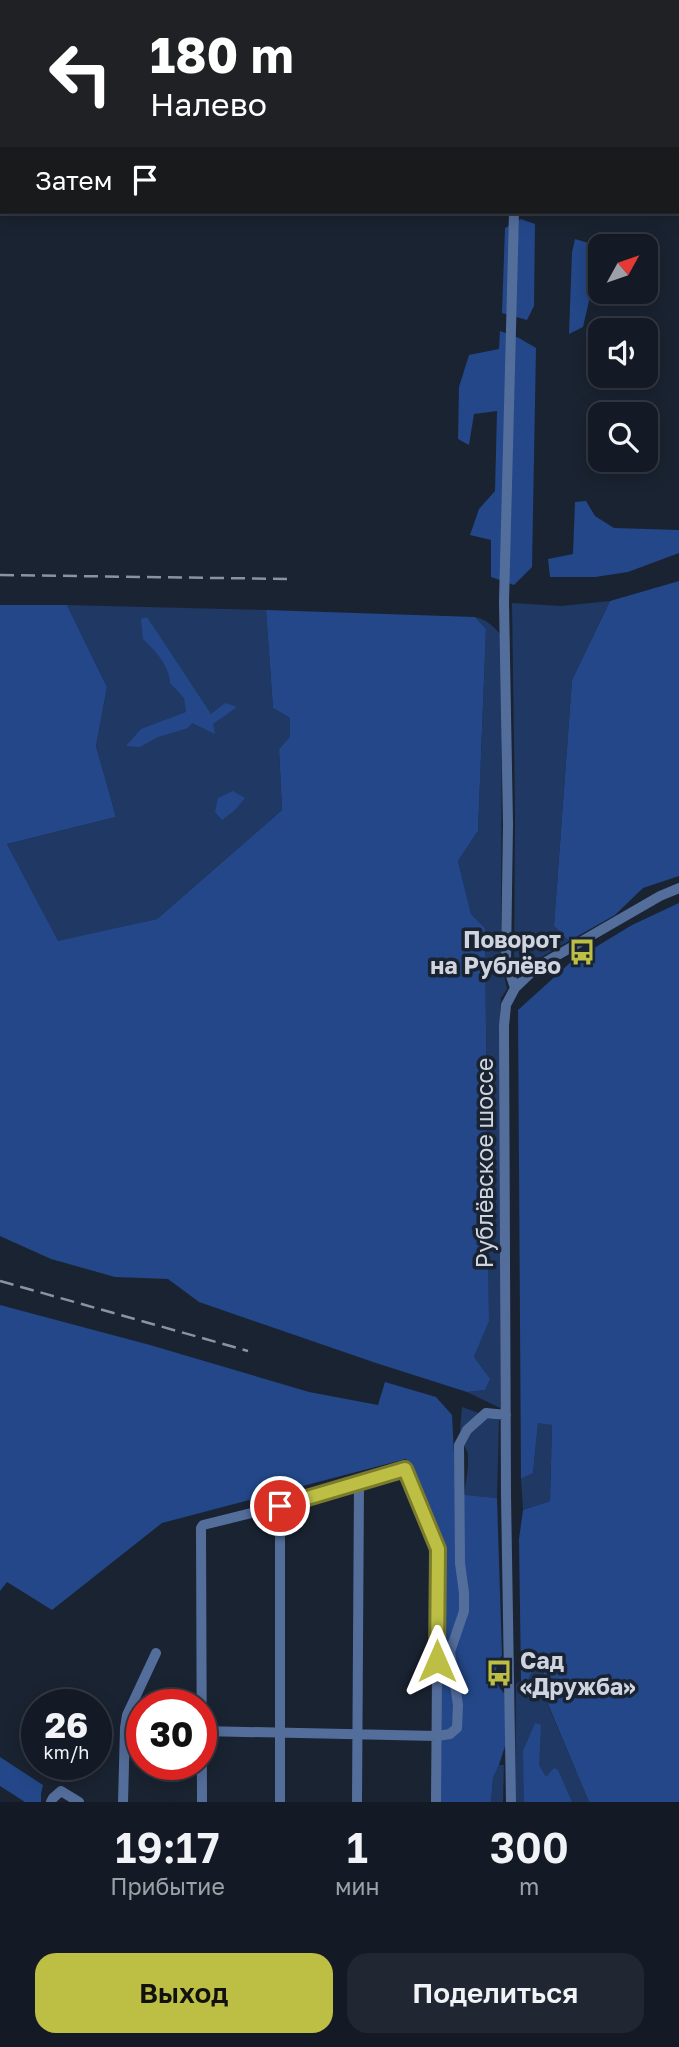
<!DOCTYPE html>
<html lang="ru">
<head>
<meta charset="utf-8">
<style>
	:root { --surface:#141a25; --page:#212732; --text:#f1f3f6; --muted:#9da1a7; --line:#333842; --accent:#bcbf44 }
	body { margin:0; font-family:"Golos Text",sans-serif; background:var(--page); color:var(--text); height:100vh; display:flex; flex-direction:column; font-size:26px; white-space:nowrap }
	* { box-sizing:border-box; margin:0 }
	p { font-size:23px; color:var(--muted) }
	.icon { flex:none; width:38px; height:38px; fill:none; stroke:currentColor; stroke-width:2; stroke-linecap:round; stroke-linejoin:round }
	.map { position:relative; height:1802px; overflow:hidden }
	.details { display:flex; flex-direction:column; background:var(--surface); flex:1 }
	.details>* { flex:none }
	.top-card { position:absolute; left:0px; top:0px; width:679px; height:214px; box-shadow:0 4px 18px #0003,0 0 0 2px var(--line); background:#202124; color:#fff; overflow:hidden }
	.needle { width:46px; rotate:50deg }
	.fabs { position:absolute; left:588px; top:234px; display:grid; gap:14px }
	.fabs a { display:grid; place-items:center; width:70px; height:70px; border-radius:14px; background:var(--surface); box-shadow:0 4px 18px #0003,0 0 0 2px var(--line); font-size:35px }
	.speed { position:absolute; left:21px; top:1689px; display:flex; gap:14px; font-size:35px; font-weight:700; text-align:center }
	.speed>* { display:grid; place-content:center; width:91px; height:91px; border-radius:50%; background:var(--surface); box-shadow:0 4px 18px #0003,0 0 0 2px var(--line); line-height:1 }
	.speed small { font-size:18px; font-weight:400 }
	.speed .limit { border:10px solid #d22; background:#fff; color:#111 }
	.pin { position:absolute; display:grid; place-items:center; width:60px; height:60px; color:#fff; margin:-30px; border:4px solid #fff; border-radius:50%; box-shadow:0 2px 7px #0007 }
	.me { position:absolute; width:77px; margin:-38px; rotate:0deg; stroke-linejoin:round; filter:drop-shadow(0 0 5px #0008) }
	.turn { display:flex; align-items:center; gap:24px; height:147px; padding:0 35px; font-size:32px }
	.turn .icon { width:91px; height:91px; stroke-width:2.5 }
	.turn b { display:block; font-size:49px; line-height:60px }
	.then { display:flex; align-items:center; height:66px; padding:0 35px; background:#0003; gap:14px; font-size:26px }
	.eta { display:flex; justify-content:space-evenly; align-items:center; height:119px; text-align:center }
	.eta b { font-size:42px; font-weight:600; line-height:49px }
	.button { display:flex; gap:14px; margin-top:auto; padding:14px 35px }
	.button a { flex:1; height:80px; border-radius:21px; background:var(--accent); color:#111; font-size:28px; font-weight:600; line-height:80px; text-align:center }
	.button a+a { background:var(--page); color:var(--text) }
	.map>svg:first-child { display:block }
	.green { fill:#1f3864 }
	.forest { fill:#234788 }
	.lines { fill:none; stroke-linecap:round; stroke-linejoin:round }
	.minor { stroke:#546e9c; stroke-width:10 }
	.rail { stroke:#8c939e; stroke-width:2.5; stroke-dasharray:14 7; stroke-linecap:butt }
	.route-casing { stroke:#7a7c2c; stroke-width:18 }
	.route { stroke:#bcbf44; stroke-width:12 }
	.labels { text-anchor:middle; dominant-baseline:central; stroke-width:7; stroke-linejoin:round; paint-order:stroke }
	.poi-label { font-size:23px; font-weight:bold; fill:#cfd4de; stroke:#1a2331; text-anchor:end }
	.street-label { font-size:23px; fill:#cfd4de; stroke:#1a2331 }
</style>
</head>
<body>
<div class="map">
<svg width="679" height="1802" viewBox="0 0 679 1802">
	<rect width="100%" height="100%" fill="#1a2331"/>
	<path class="green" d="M 610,601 L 572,680 L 554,926 L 569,941 L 519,970 L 514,964 L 515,814 L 512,603 L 561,606 Z
		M 67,605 L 266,610 L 273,708 L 290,718 L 290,738 L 279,749 L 282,810 L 157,919 L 58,942 L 7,844 L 116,817 L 96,746 L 107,687 Z
		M 475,617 C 488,620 493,626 502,636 L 501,960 L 507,989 L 501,998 L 500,1010 L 500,1408 L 467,1392 L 484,1390 L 474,1357 L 489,1320 L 485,928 L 471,914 L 458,861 L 478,831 L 486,629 Z
		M 462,1407 L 499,1420 L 497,1498 L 464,1495 L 468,1467 L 468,1453 L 463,1444 L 460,1430 Z
		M 538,1422 L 552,1425 L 550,1501 L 523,1510 L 521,1479 L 533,1473 Z
		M 544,1649 L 544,1680 L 540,1686 L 589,1802 L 515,1802 L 516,1684 L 521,1681 L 527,1681 Z
		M 499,1765 L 504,1765 L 503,1802 L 491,1802 L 493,1778 Z"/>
	<path class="forest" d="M 359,0 L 679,0 L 679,10 L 677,10 L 677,2 L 358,2 Z
		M 521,219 L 535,224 L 534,306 L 527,320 L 502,313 L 505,228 Z
		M 575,239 L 595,245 L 598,262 L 583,327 L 569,334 L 572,252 Z
		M 500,331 L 519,338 L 536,348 L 532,567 L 514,585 L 491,577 L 491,540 L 470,535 L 479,509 L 495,491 L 497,411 L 474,414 L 469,445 L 458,439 L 459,387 L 469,355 L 499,349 Z
		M 586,501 L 595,516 L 614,528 L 679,530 L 679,553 L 628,572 L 595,577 L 550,577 L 548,559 L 573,554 L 575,502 Z
		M 679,581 L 679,876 L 643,888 L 615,915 L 569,941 L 554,926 L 572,680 L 610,601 Z
		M 0,605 L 67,605 L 107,687 L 96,746 L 116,817 L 7,844 L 58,941 L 157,919 L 282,810 L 279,749 L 290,737 L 290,718 L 273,708 L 266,610 L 475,617 L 486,629 L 478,831 L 458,861 L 471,914 L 485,928 L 489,1321 L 474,1357 L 490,1379 L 485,1390 L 467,1392 L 376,1363 L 199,1302 L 168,1279 L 115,1277 L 51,1259 L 0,1236 Z
		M 147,617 L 211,714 L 225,703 L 237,707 L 213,724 L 215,734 L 192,723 L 188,728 L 158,737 L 140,747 L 126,746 L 141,729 L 186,712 L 184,698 L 170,683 C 170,667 155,650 143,639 L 141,619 Z
		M 233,791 L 245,798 L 235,810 L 222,820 L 215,812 L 218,798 Z
		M 679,903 L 679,1802 L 589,1802 L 540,1685 L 544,1680 L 544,1651 L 527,1681 L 521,1681 L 519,1539 L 523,1510 L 550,1501 L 552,1425 L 538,1423 L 533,1473 L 521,1479 L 518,1010 L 571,962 L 632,925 Z
		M 0,1305 L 150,1345 L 309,1392 L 378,1405 L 385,1382 L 436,1397 L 452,1415 L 456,1494 L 497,1498 L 502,1655 C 492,1672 493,1684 508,1697 L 507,1740 L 499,1765 L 493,1778 L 491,1802 L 441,1802 L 441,1548 L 406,1459 L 162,1523 L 52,1610 L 7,1582 L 0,1591 Z
		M 535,1723 L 541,1725 L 539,1765 L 546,1777 L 554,1768 L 558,1770 L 572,1802 L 524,1802 L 523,1751 Z
		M 0,1757 L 43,1785 L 41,1794 L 41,1802 L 25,1802 L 0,1786 Z"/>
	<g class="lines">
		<path class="minor" d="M 677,74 L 679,75
			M 0,98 L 2,98
			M 514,212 L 504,602 L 508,824 L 506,961 L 515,988
			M 125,1728 L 142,1728
			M 201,1731 L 437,1736 L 450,1734 L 457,1728 L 458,1705 L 450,1652 L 464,1611 L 464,1593 L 460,1563 L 459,1445 L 467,1430 L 486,1413 L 506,1415
			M 51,1802 L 53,1798 L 61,1791 L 79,1802
			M 123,1802 L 125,1728 L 127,1715 L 156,1653
			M 202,1802 L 201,1528 L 203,1525 L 280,1506 L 405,1469 L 438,1549 L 436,1802
			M 280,1802 L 280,1506
			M 357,1802 L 359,1484
			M 511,1802 L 506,1495 L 504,1026 L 506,1005 L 515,988 L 537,967 L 660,896 L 679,888"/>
		<path class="rail" d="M 0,575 L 291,579
			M 0,1281 L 248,1351"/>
	</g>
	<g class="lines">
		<g class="route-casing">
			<path id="route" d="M 280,1506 L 405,1469 L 438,1549 L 437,1661"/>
		</g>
		<use href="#route" class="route"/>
	</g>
	<defs>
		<g id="bus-bare" transform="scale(2.1)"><path d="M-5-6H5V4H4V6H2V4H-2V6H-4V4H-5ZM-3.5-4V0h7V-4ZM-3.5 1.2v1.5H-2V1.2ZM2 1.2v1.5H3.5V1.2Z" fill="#bcbf44" stroke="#1a2331" stroke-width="2.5" paint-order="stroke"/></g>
	</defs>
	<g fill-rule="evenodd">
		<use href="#bus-bare" x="582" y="952"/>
		<use href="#bus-bare" x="499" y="1673"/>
	</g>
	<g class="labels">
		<g class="poi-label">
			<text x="561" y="939">Поворот<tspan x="561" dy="26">на Рублёво</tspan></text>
			<text x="520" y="1660" text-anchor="start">Сад<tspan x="520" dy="26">«Дружба»</tspan></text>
		</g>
		<g class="street-label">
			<text transform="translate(484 1163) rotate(-90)">Рублёвское шоссе</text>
		</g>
	</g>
</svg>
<div class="fabs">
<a><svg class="needle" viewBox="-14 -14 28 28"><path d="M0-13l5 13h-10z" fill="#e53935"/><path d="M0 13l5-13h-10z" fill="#9da1a7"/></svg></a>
<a><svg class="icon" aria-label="sound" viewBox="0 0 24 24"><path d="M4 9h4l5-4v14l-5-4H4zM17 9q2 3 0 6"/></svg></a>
<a><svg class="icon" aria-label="search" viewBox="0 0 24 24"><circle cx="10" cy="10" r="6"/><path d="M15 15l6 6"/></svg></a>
</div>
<div class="speed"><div>26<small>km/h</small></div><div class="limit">30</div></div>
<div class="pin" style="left:280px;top:1506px;background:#d93025"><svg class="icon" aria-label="arrive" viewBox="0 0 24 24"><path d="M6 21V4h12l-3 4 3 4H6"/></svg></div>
<svg class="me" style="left:437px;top:1661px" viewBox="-20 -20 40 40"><path d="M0-17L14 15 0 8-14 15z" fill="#bcbf44" stroke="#fff" stroke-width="4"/></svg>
<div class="top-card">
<div class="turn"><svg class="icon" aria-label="left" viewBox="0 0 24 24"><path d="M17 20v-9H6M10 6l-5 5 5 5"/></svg><div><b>180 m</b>Налево</div></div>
<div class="then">Затем<svg class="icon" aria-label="arrive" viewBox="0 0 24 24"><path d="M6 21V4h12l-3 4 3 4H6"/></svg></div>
</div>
</div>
<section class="details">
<div class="eta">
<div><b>19:17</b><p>Прибытие</p></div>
<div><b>1</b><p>мин</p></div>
<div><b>300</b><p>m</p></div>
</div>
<div class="button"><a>Выход</a><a>Поделиться</a></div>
</section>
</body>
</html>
